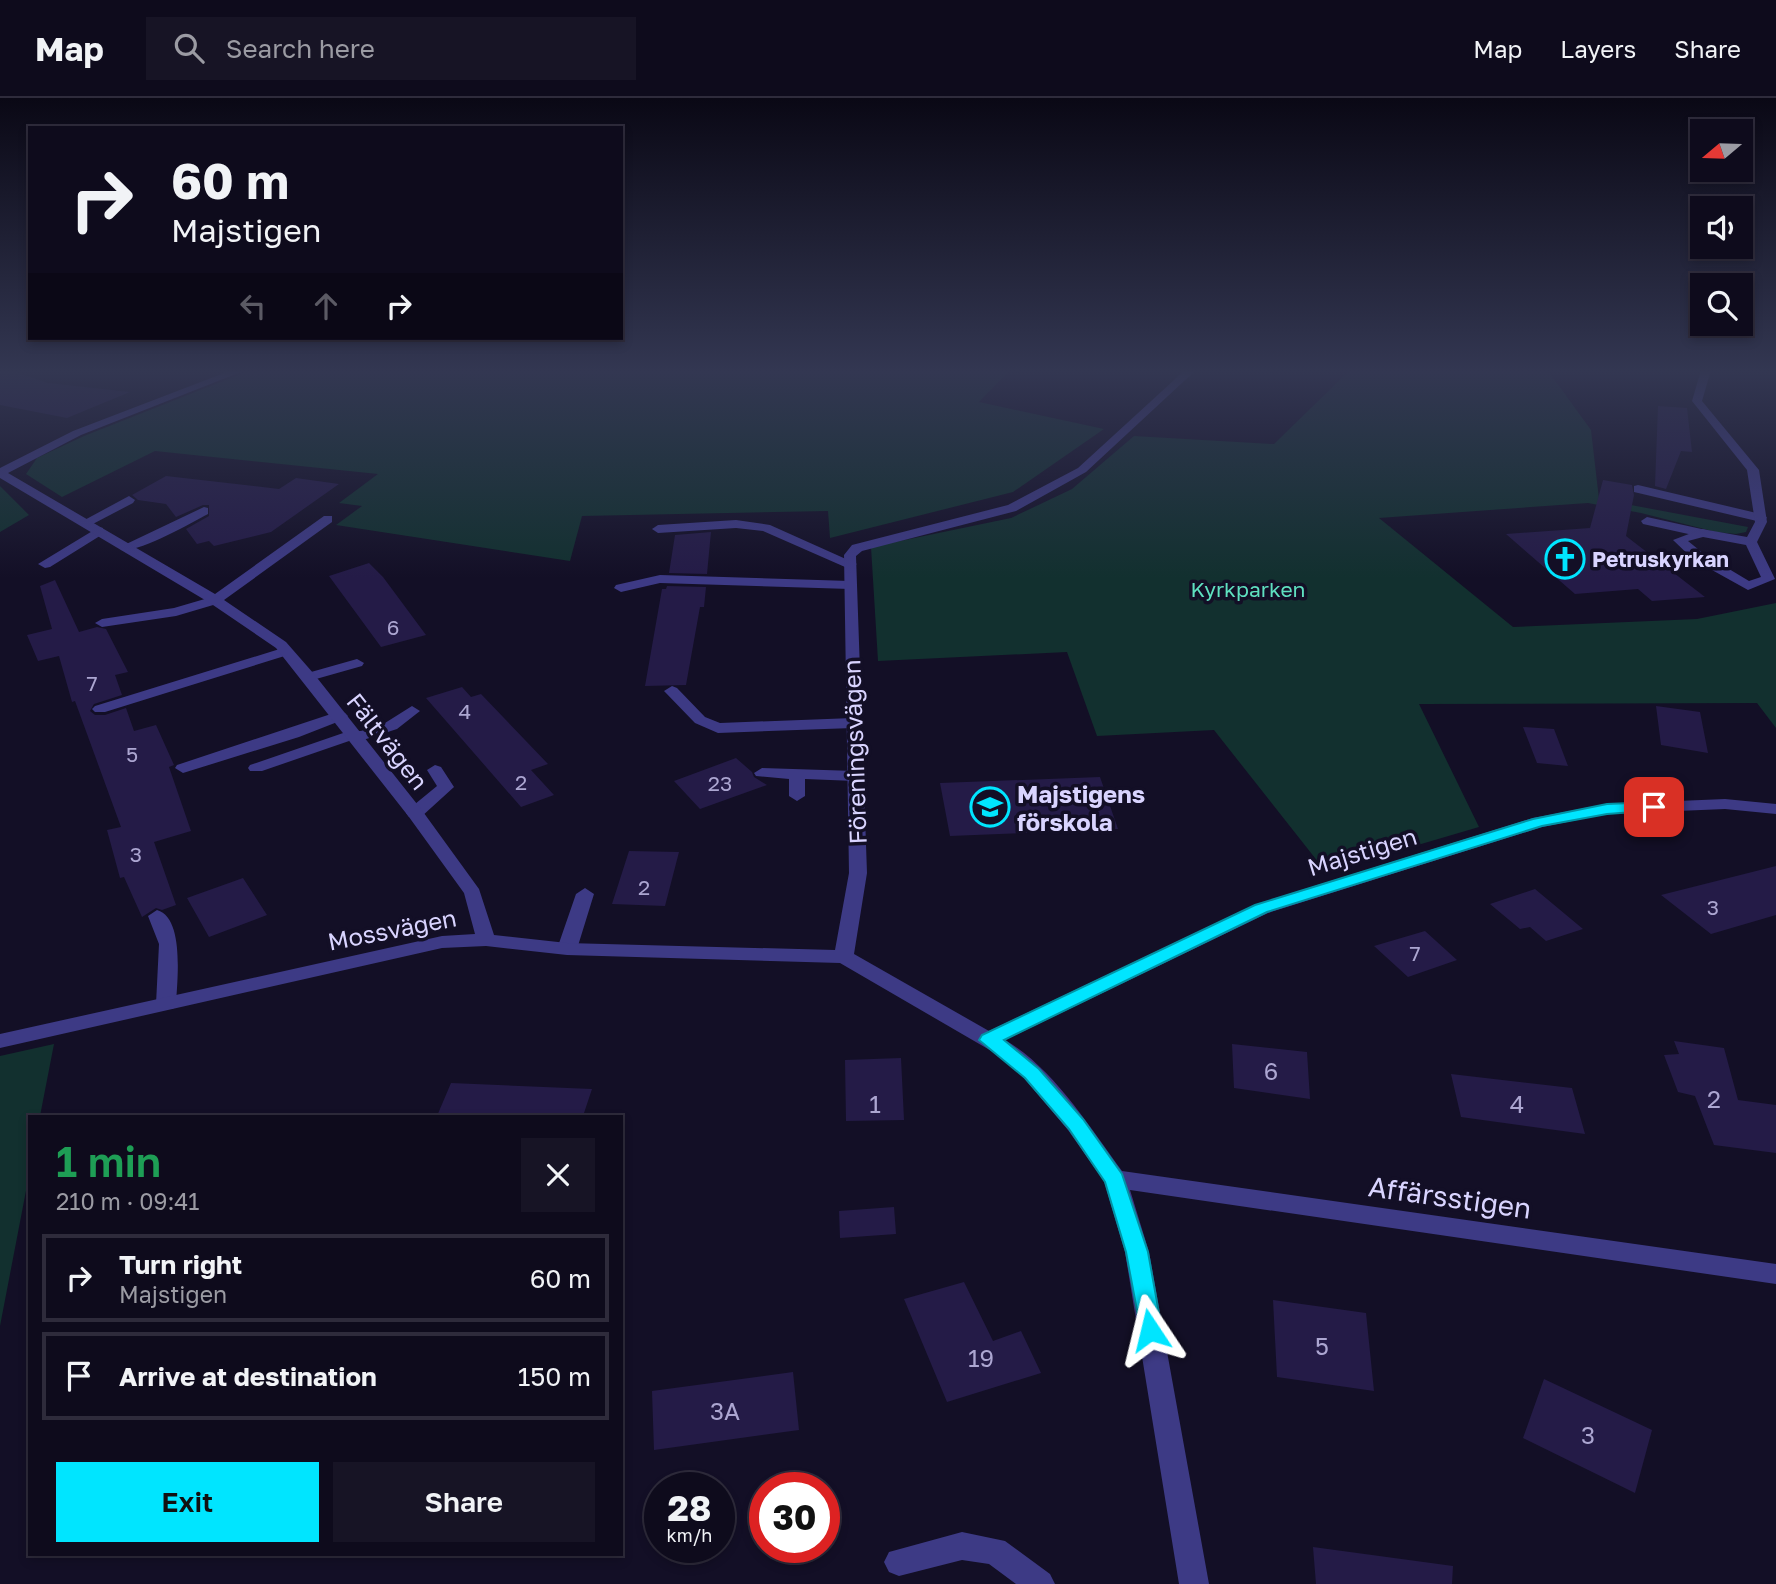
<!DOCTYPE html>
<html lang="en">
<head>
<meta charset="utf-8">
<style>
	:root { --surface:#0e0b1c; --page:#171425; --text:#f1f3f6; --muted:#9b9ba3; --line:#2e2b3b; --accent:#00e5ff }
	body { margin:0; font-family:"Golos Text",sans-serif; background:var(--page); color:var(--text); height:100vh; display:flex; flex-direction:column; font-size:26px; white-space:nowrap }
	* { box-sizing:border-box; margin:0 }
	p { font-size:23px; color:var(--muted) }
	.icon { flex:none; width:38px; height:38px; fill:none; stroke:currentColor; stroke-width:2; stroke-linecap:round; stroke-linejoin:round }
	.map { position:relative; flex:1; overflow:hidden }
	.side { position:absolute; left:28px; top:1017px; width:595px; height:441px; display:flex; flex-direction:column; background:var(--surface); border-radius:0px; box-shadow:0 4px 10px #0003,0 0 0 2px var(--line) }
	.side>* { flex:none }
	.guide { position:absolute; left:28px; top:28px; width:595px; height:214px; border-radius:0px; box-shadow:0 4px 10px #0003,0 0 0 2px var(--line); background:#0e0b1c; color:var(--text); overflow:hidden }
	.needle { width:46px; rotate:251deg }
	.fabs { position:absolute; left:1690px; top:21px; display:grid; gap:14px }
	.fabs a { display:grid; place-items:center; width:63px; height:63px; border-radius:0px; background:var(--surface); box-shadow:0 4px 10px #0003,0 0 0 2px var(--line); font-size:35px }
	.speed { position:absolute; left:644px; top:1374px; display:flex; gap:14px; font-size:35px; font-weight:700; text-align:center }
	.speed>* { display:grid; place-content:center; width:91px; height:91px; border-radius:50%; background:var(--surface); box-shadow:0 4px 10px #0003,0 0 0 2px var(--line); line-height:1 }
	.speed small { font-size:18px; font-weight:400 }
	.speed .limit { border:10px solid #d22; background:#fff; color:#111 }
	.pin { position:absolute; display:grid; place-items:center; width:60px; height:60px; color:#fff; margin:-30px; border-radius:14px; box-shadow:0 4px 10px #0006 }
	.me { position:absolute; width:77px; margin:-38px; rotate:350deg; stroke-linejoin:round; filter:drop-shadow(0 0 5px #0008) }
	.turn { display:flex; align-items:center; gap:24px; height:147px; padding:0 28px; font-size:32px }
	.turn .icon { width:91px; height:91px; stroke-width:2.5 }
	.turn b { display:block; font-size:49px; line-height:60px }
	.lanes { display:flex; align-items:center; height:66px; padding:0 28px; background:#0003; justify-content:center; gap:35px; direction:ltr }
	.lanes .off { opacity:.35 }
	.round { display:grid; place-items:center; flex:none; width:74px; height:74px; border-radius:0px; background:var(--page) }
	.summary { display:flex; align-items:center; justify-content:space-between; height:119px; padding:0 28px }
	h1 { font-size:42px; font-weight:600; line-height:52px; color:#1e9e55 }
	.cta { display:flex; gap:14px; margin-top:auto; padding:14px 28px }
	.cta a { flex:1; height:80px; border-radius:0px; background:var(--accent); color:#111; font-size:28px; font-weight:600; line-height:80px; text-align:center }
	.cta a+a { background:var(--page); color:var(--text) }
	ul { padding:0; list-style:none }
	li { display:flex; align-items:center; gap:21px; height:88px; margin:0 14px 10px; padding:0 14px; border:4px solid var(--line); border-radius:0px }
	li div { flex:1 }
	li b { display:block; font-size:26px }
	li em { font-style:normal }
	header { display:flex; align-items:center; gap:42px; box-sizing:border-box; height:98px; padding:0 35px; background:var(--surface); border-bottom:2px solid var(--line) }
	header strong { font-size:33px }
	nav { display:flex; gap:38px; margin-inline-start:auto; font-size:24px }
	.search { width:490px; height:63px; background:var(--page); display:flex; align-items:center; gap:18px; box-sizing:border-box; padding:0 24px; border-radius:0px; color:var(--muted); font-size:26px }
	.map>svg:first-child { display:block }
	.green { fill:#12302f }
	.building { fill:#241b47 }
	.lines { fill:none; stroke-linecap:round; stroke-linejoin:round }
	.lane { fill:#3d3a85; fill-rule:evenodd }
	.street { fill:#3d3a85; fill-rule:evenodd }
	.route { fill:#00e5ff; stroke:#0095a6; stroke-width:2 }
	.labels { text-anchor:middle; dominant-baseline:central; stroke-width:7; stroke-linejoin:round; paint-order:stroke }
	.far-poi-label { font-size:21px; font-weight:bold; fill:#d9d4ff; stroke:#130f26; text-anchor:start }
	.far-park-label { font-size:21px; fill:#5fe0c0; stroke:#130f26 }
	.number-label { font-size:21px; fill:#aca6d1 }
	.street-label { font-size:24px; fill:#d9d4ff; stroke:#130f26 }
	.poi-label { font-size:24px; font-weight:bold; fill:#d9d4ff; stroke:#130f26; text-anchor:start }
	.near-number-label { font-size:24px; fill:#aca6d1 }
	.near-street-label { font-size:28px; fill:#d9d4ff; stroke:#130f26 }
</style>
</head>
<body>
<header>
<strong>Map</strong>
<div class="search"><svg class="icon" aria-label="search" viewBox="0 0 24 24"><circle cx="10" cy="10" r="6"/><path d="M15 15l6 6"/></svg>Search here</div>
<nav><a>Map</a><a>Layers</a><a>Share</a></nav>
</header>
<div class="map">
<svg width="1776" height="1486" viewBox="0 0 1776 1486">
	<rect width="100%" height="100%" fill="#130f26"/>
	<path class="green" d="M 251,272 L 1010,272 L 979,304 L 1104,331 L 1013,394 L 830,440 L 828,413 L 582,418 L 570,463 L 336,427 L 362,408 L 339,405 L 378,376 L 155,353 L 62,399 L 26,376 L 37,360 L 84,338 Z
		M 1350,272 L 1545,272 L 1554,281 L 1591,332 L 1599,401 L 1748,429 L 1746,434 L 1736,436 L 1716,434 L 1641,415 L 1588,405 L 1379,420 L 1513,529 L 1697,521 L 1776,505 L 1776,630 L 1757,605 L 1419,606 L 1479,729 L 1326,774 L 1214,632 L 1097,638 L 1067,554 L 878,563 L 871,449 L 1011,420 L 1072,391 L 1134,338 L 1274,346 Z
		M 0,388 L 29,417 L 0,434 Z
		M 54,946 L 40,1018 L 30,1018 L 30,1072 L 0,1228 L 0,958 Z"/>
	<path class="building" d="M 0,272 L 9,272 L 48,285 L 130,294 L 67,320 L 0,307 Z
		M 1658,308 L 1687,310 L 1692,354 L 1681,353 L 1666,391 L 1655,388 Z
		M 166,378 L 279,391 L 296,380 L 339,386 L 271,434 L 214,448 L 209,443 L 197,446 L 186,431 L 209,418 L 209,407 L 203,407 L 176,419 L 166,406 L 138,402 L 132,397 Z
		M 1603,382 L 1632,387 L 1634,397 L 1626,438 L 1705,499 L 1652,503 L 1638,491 L 1575,496 L 1506,436 L 1590,430 Z
		M 711,434 L 707,476 L 669,475 L 675,437 Z
		M 369,465 L 383,479 L 426,537 L 381,549 L 329,478 Z
		M 55,482 L 79,534 L 97,529 L 106,531 L 128,574 L 115,577 L 122,597 L 94,606 L 90,613 L 95,617 L 105,617 L 126,610 L 134,633 L 156,627 L 174,667 L 169,669 L 191,733 L 154,744 L 176,807 L 162,812 L 156,810 L 142,819 L 124,779 L 120,780 L 107,732 L 121,729 L 75,603 L 72,604 L 59,558 L 38,563 L 27,537 L 52,531 L 40,488 Z
		M 667,488 L 706,489 L 704,509 L 700,509 L 686,587 L 645,588 L 662,491 L 666,491 Z
		M 462,589 L 471,599 L 481,596 L 548,666 L 531,672 L 554,697 L 521,709 L 426,600 Z
		M 1656,608 L 1700,614 L 1708,655 L 1661,647 Z
		M 1523,629 L 1554,631 L 1568,668 L 1537,665 Z
		M 736,660 L 752,674 L 754,679 L 767,687 L 700,711 L 674,683 Z
		M 1100,679 L 1118,731 L 950,738 L 940,685 Z
		M 629,753 L 679,754 L 665,808 L 612,806 Z
		M 1776,768 L 1776,817 L 1711,836 L 1661,797 Z
		M 243,780 L 267,817 L 209,839 L 187,800 Z
		M 1535,791 L 1583,831 L 1546,843 L 1530,829 L 1520,831 L 1490,806 Z
		M 1425,833 L 1457,862 L 1408,879 L 1374,848 Z
		M 1674,943 L 1724,950 L 1738,1002 L 1776,1007 L 1776,1055 L 1714,1047 L 1695,998 L 1678,994 L 1664,957 L 1679,956 Z
		M 1232,946 L 1307,954 L 1310,1001 L 1234,990 Z
		M 901,960 L 904,1022 L 846,1023 L 845,962 Z
		M 1451,976 L 1572,990 L 1585,1036 L 1461,1019 Z
		M 451,985 L 592,991 L 583,1018 L 437,1018 Z
		M 894,1109 L 896,1136 L 840,1140 L 839,1113 Z
		M 964,1184 L 993,1243 L 1021,1233 L 1041,1275 L 947,1304 L 904,1201 Z
		M 1273,1202 L 1366,1215 L 1374,1293 L 1277,1279 Z
		M 793,1274 L 799,1332 L 654,1352 L 652,1293 Z
		M 1544,1281 L 1652,1332 L 1635,1395 L 1523,1340 Z
		M 1313,1449 L 1453,1468 L 1452,1486 L 1316,1486 Z"/>
	<g class="lines">
		<path class="lane" d="M 1638,387 L 1765,417 L 1767,420 L 1761,424 L 1634,394 L 1634,388 Z
			M 129,398 L 135,402 L 133,405 L 89,428 L 85,429 L 79,425 Z
			M 204,409 L 208,410 L 208,416 C 191,425 139,455 121,452 L 120,449 Z
			M 1647,419 L 1706,432 L 1708,435 L 1702,439 L 1643,426 L 1641,423 Z
			M 736,422 L 770,427 L 857,466 L 850,470 L 845,469 L 763,433 L 736,430 L 658,435 L 652,431 L 658,427 Z
			M 99,429 L 103,430 L 103,436 L 50,469 L 45,470 L 38,466 Z
			M 660,477 L 850,483 L 857,487 L 850,491 L 660,485 L 621,494 L 614,490 L 616,487 Z
			M 215,498 L 222,502 L 220,505 L 176,518 L 102,529 L 95,525 L 102,521 L 174,510 Z
			M 286,549 L 293,553 L 291,556 L 105,614 L 95,614 L 92,611 L 95,608 Z
			M 357,561 L 364,565 L 362,568 L 309,583 L 302,579 L 304,576 Z
			M 672,588 L 677,590 L 705,619 L 720,625 L 853,620 L 861,625 L 853,630 L 718,635 L 695,625 L 664,593 Z
			M 412,608 L 420,613 L 397,631 L 357,644 L 352,642 L 262,673 L 250,673 L 248,670 L 250,667 L 349,633 L 361,633 L 385,625 Z
			M 340,613 L 345,615 L 348,618 L 345,621 L 299,639 L 183,675 L 175,670 L 177,667 Z
			M 435,667 L 441,669 L 454,689 L 421,719 L 409,719 L 406,715 L 409,711 L 437,688 L 427,672 Z
			M 762,670 L 855,673 L 863,678 L 855,683 L 805,681 L 805,698 L 797,703 L 789,698 L 789,681 L 756,678 L 754,675 Z
			M 585,790 L 594,796 L 577,851 L 574,855 L 560,855 L 557,851 L 576,796 Z
			M 157,812 C 185,820 177,884 176,906 L 173,911 L 159,911 L 156,906 L 159,846 L 148,818 Z
			M 962,1434 L 1005,1443 L 1050,1476 L 1055,1486 L 1016,1486 L 989,1466 L 962,1462 L 899,1478 L 889,1474 L 884,1464 L 889,1454 Z"/>
		<path class="street" d="M 232,272 L 246,272 L 81,337 L 8,375 L 215,496 L 324,418 L 332,418 L 332,424 L 224,502 L 286,544 L 314,576 L 421,711 L 479,791 L 494,837 L 567,845 L 835,852 L 849,775 L 844,457 L 852,447 L 1008,407 L 1078,370 L 1185,272 L 1196,272 L 1086,374 L 1016,413 L 862,453 L 856,458 L 867,775 L 854,856 L 989,933 L 1254,807 L 1533,720 L 1607,706 L 1725,701 L 1776,706 L 1776,716 L 1725,711 L 1607,716 L 1542,729 L 1268,815 L 1005,942 C 1052,969 1090,1029 1122,1073 L 1776,1166 L 1776,1186 L 1130,1092 L 1149,1154 L 1209,1486 L 1179,1486 L 1125,1154 L 1104,1083 L 1068,1032 L 1024,980 L 1000,958 L 840,865 L 567,857 L 486,848 L 442,850 L 0,950 L 0,936 L 442,838 L 475,836 L 464,795 L 409,719 L 276,550 L 210,505 L 0,380 L 0,370 L 73,333 Z
			M 1701,272 L 1711,272 L 1702,303 L 1759,372 L 1767,424 L 1757,444 L 1775,481 L 1748,492 L 1694,462 L 1673,442 L 1702,431 L 1747,439 L 1755,424 L 1747,372 L 1692,303 ZM 1703,439 L 1746,447 L 1761,479 L 1749,483 L 1704,456 L 1688,443 Z"/>
	</g>
	<linearGradient id="sky" x2="0" y2="1"><stop stop-color="#0a0815"/><stop offset="0.57" stop-color="#333752"/><stop offset="1" stop-color="#333752" stop-opacity="0"/></linearGradient>
	<rect width="1776" height="480" fill="url(#sky)"/>
	<path class="route" d="M 1654,704 L 1662,709 L 1660,712 L 1607,716 L 1542,728 L 1267,814 L 1004,942 L 1039,971 L 1083,1021 L 1122,1076 L 1148,1154 L 1162,1232 L 1158,1239 L 1150,1242 L 1142,1239 L 1126,1154 L 1105,1084 L 1069,1031 L 1025,980 L 979,942 L 982,937 L 1255,807 L 1533,721 L 1607,706 Z"/>
	<defs>
		<g id="church-ring" transform="scale(2.0125)"><circle r="9.5" fill="#130f26" stroke="#00e5ff" stroke-width="1.5"/><path d="M-1.2-6h2.4v3.5h3.3v2.4h-3.3V6h-2.4V-.1h-3.3v-2.4h3.3Z" fill="#00e5ff"/></g>
		<g id="school-ring" transform="scale(2.0125)"><circle r="9.5" fill="#130f26" stroke="#00e5ff" stroke-width="1.5"/><path d="M0-5L7-2L0 1L-7-2ZM-4 1L0 2.5L4 1V4Q0 6-4 4Z" fill="#00e5ff"/></g>
	</defs>
	<g fill-rule="evenodd">
		<use href="#church-ring" x="1565" y="461"/>
		<use href="#school-ring" x="990" y="709"/>
	</g>
	<g class="labels">
		<g class="far-poi-label">
			<text x="1592" y="461">Petruskyrkan</text>
		</g>
		<g class="far-park-label">
			<text x="1248" y="491">Kyrkparken</text>
		</g>
		<g class="number-label">
			<text x="393" y="529">6</text>
			<text x="92" y="585">7</text>
			<text x="465" y="613">4</text>
			<text x="132" y="656">5</text>
			<text x="521" y="684">2</text>
			<text x="720" y="685">23</text>
			<text x="136" y="756">3</text>
			<text x="644" y="789">2</text>
			<text x="1713" y="809">3</text>
			<text x="1415" y="855">7</text>
		</g>
		<g class="street-label">
			<text transform="translate(388 643) rotate(52)">Fältvägen</text>
			<text transform="translate(854 654) rotate(-92)">Föreningsvägen</text>
			<text transform="translate(1362 753) rotate(-17)">Majstigen</text>
			<text transform="translate(392 831) rotate(-11)">Mossvägen</text>
		</g>
		<g class="poi-label">
			<text x="1017" y="695">Majstigens<tspan x="1017" dy="28">förskola</tspan></text>
		</g>
		<g class="near-number-label">
			<text x="1271" y="972">6</text>
			<text x="1714" y="1000">2</text>
			<text x="875" y="1005">1</text>
			<text x="1517" y="1005">4</text>
			<text x="1322" y="1247">5</text>
			<text x="981" y="1259">19</text>
			<text x="725" y="1312">3A</text>
			<text x="1588" y="1336">3</text>
		</g>
		<g class="near-street-label">
			<text transform="translate(1450 1099) rotate(8)">Affärsstigen</text>
		</g>
	</g>
</svg>
<div class="fabs">
<a><svg class="needle" viewBox="-14 -14 28 28"><path d="M0-13l5 13h-10z" fill="#e53935"/><path d="M0 13l5-13h-10z" fill="#9b9ba3"/></svg></a>
<a><svg class="icon" aria-label="sound" viewBox="0 0 24 24"><path d="M4 9h4l5-4v14l-5-4H4zM17 9q2 3 0 6"/></svg></a>
<a><svg class="icon" aria-label="search" viewBox="0 0 24 24"><circle cx="10" cy="10" r="6"/><path d="M15 15l6 6"/></svg></a>
</div>
<div class="speed"><div>28<small>km/h</small></div><div class="limit">30</div></div>
<div class="pin" style="left:1654px;top:709px;background:#d93025"><svg class="icon" aria-label="arrive" viewBox="0 0 24 24"><path d="M6 21V4h12l-3 4 3 4H6"/></svg></div>
<svg class="me" style="left:1150px;top:1232px" viewBox="-20 -20 40 40"><path d="M0-17L14 15 0 8-14 15z" fill="#00e5ff" stroke="#fff" stroke-width="4"/></svg>
<div class="guide">
<div class="turn"><svg class="icon" aria-label="right" viewBox="0 0 24 24"><path d="M7 20v-9h11M14 6l5 5-5 5"/></svg><div><b>60 m</b>Majstigen</div></div>
<div class="lanes"><svg class="icon off" aria-label="left" viewBox="0 0 24 24"><path d="M17 20v-9H6M10 6l-5 5 5 5"/></svg><svg class="icon off" aria-label="ahead" viewBox="0 0 24 24"><path d="M12 20V5M6 11l6-6 6 6"/></svg><svg class="icon" aria-label="right" viewBox="0 0 24 24"><path d="M7 20v-9h11M14 6l5 5-5 5"/></svg></div>
</div>
<section class="side">
<div class="summary"><div><h1>1 min</h1><p>210 m · 09:41</p></div><a class="round"><svg class="icon" aria-label="close" viewBox="0 0 24 24"><path d="M6 6l12 12M18 6L6 18"/></svg></a></div>
<ul>
<li><svg class="icon" aria-label="right" viewBox="0 0 24 24"><path d="M7 20v-9h11M14 6l5 5-5 5"/></svg><div><b>Turn right</b><p>Majstigen</p></div><em>60 m</em></li>
<li><svg class="icon" aria-label="arrive" viewBox="0 0 24 24"><path d="M6 21V4h12l-3 4 3 4H6"/></svg><div><b>Arrive at destination</b></div><em>150 m</em></li>
</ul>
<div class="cta"><a>Exit</a><a>Share</a></div>
</section>
</div>
</body>
</html>
